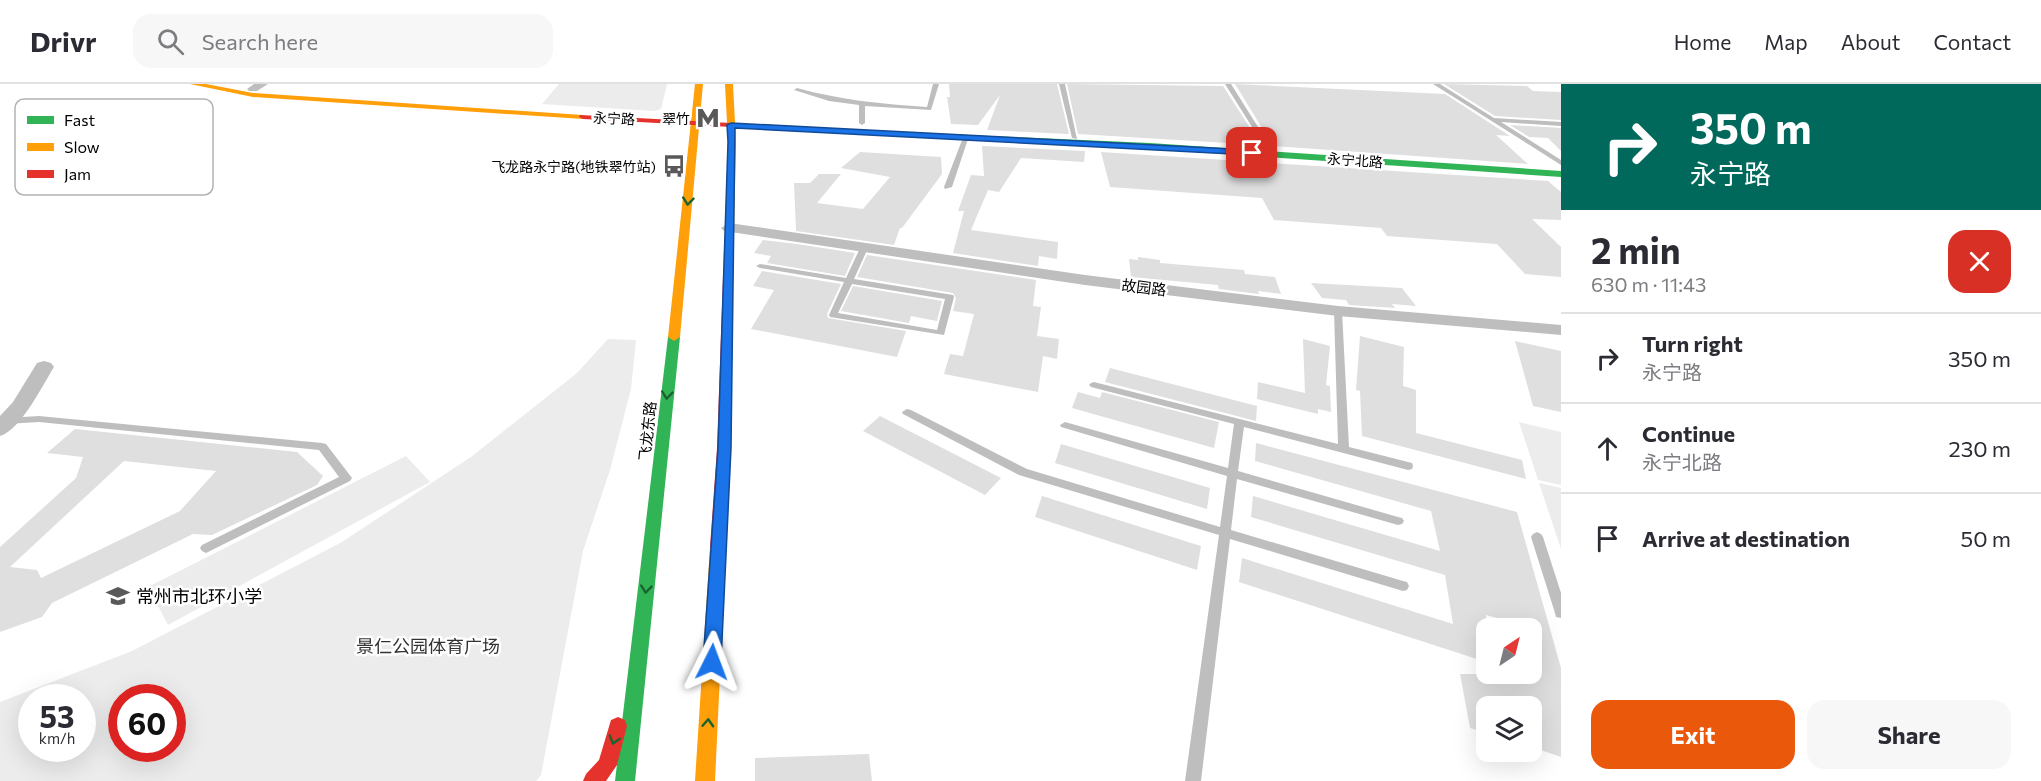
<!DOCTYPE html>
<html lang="en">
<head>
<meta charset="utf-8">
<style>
	:root { --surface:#fff; --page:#f7f7f7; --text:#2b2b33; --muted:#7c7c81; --line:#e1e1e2; --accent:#ea580c }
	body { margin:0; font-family:Commissioner,"Noto Sans SC",sans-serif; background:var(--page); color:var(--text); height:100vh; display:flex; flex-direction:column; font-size:22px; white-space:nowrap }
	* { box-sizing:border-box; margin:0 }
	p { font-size:20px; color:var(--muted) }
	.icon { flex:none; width:33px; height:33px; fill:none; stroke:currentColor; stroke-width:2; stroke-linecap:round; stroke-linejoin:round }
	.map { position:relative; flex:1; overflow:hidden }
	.side { display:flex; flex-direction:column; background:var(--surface); width:480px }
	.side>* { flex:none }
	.hud { background:#00695c; color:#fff; overflow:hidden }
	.needle { width:39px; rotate:35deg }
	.buttons { position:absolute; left:1476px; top:534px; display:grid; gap:12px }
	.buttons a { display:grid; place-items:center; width:66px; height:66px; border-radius:12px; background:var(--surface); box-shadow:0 6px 24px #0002; font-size:30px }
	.speed { position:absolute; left:18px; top:600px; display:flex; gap:12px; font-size:30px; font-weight:700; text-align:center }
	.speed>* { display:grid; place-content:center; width:78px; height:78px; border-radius:50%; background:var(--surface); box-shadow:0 6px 24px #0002; line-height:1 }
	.speed small { font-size:15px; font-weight:400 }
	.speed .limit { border:9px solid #d22; background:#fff; color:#111 }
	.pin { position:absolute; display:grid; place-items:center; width:51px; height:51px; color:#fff; margin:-26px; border-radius:12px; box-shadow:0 3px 9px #0006 }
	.me { position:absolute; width:66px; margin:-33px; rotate:3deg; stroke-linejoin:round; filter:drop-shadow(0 0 4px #0008) }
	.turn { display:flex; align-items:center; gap:21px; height:126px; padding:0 30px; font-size:27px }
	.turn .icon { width:78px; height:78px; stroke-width:2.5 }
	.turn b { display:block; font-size:42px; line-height:51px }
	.round { display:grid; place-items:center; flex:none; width:63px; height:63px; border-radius:18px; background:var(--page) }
	.headline { display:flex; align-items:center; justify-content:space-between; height:102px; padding:0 30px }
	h1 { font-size:36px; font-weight:700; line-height:45px }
	.action { display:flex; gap:12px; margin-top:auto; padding:12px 30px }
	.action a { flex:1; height:69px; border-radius:18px; background:var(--accent); color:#fff; font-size:24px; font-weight:700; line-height:69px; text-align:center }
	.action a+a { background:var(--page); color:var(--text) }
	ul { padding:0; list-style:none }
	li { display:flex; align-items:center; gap:18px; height:90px; padding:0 30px; border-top:2px solid var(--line) }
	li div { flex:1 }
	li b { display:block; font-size:22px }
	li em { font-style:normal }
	header { display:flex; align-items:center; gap:36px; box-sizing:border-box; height:84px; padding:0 30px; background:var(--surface); border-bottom:2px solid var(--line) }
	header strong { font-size:28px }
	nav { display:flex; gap:33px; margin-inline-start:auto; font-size:21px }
	.search { width:420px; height:54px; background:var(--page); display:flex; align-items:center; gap:15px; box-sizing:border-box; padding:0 21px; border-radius:18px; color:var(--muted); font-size:22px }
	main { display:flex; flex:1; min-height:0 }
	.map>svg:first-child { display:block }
	.green { fill:#ececec; fill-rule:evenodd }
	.building { fill:#dfdfdf; fill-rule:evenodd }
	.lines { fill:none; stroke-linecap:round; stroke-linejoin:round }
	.lane { fill:#bebebe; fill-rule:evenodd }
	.street { fill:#bebebe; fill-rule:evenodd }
	.fast { fill:#30b455; fill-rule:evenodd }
	.slow { fill:#ff9f0a; fill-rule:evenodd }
	.jam { fill:#e5322d; fill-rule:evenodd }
	.oneway { stroke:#1a632f }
	.route { fill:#1a73e8; stroke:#114b97; stroke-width:1.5 }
	.labels { text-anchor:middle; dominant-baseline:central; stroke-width:5; stroke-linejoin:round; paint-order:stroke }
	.far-street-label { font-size:14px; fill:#000; stroke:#fff }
	.far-poi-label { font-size:14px; fill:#000; stroke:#fff; text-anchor:end }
	.street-label { font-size:15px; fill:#000; stroke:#fff }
	.near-poi-label { font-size:18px; fill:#000; stroke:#fff; text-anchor:start }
	.near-park-label { font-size:18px; fill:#333; stroke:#fff }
	.key { fill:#fff; stroke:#b2b2b2; stroke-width:1.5 }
	.key-label { font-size:16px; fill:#000 }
</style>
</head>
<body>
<header>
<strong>Drivr</strong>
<div class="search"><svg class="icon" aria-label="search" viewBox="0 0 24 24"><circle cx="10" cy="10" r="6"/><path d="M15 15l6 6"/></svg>Search here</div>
<nav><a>Home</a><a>Map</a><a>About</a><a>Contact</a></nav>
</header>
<main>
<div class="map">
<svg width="1561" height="697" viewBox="0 0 1561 697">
	<rect width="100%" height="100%" fill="#fff"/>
	<path class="green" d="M 559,0 L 667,0 L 661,25 L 654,27 L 542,20 Z
		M 608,255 L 636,256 L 631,305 L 610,386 L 583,467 L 541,691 L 536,697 L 0,697 L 0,618 L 132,567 L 342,458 L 471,373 L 577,289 ZM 32,614 L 82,614 L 82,664 L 32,664 ZM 122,614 L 172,614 L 172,664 L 122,664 Z
		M 1519,338 L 1561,348 L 1561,401 L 1538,396 Z
		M 406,372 L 430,398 L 168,541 L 148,503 Z
		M 1539,399 L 1561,404 L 1561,465 Z"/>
	<path class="building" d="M 949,0 L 1057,0 L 1069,50 L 987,46 L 1000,11 L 978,41 L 951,40 L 947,13 L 950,13 Z
		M 1067,0 L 1223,2 L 1261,61 L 1078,50 Z
		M 1235,0 L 1445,10 L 1510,52 L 1496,51 L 1528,80 L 1273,62 Z
		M 1444,0 L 1527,2 L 1533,7 L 1561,8 L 1561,36 L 1495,32 Z
		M 1510,41 L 1561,44 L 1561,67 L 1548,54 L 1529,53 Z
		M 982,62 L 1085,67 L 1084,78 L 1021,74 L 999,108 L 988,106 L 971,146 L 1058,158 L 1057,175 L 1039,172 L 1038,182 L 953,169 L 964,127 L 958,127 L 971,91 L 984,92 Z
		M 860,68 L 941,73 L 942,90 L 902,144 L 900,144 L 894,161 L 796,147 L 794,99 L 810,99 L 819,90 L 841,90 L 817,119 L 863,125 L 890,93 L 841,84 Z
		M 1101,68 L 1548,97 L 1561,108 L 1561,136 L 1532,135 L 1561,163 L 1561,193 L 1525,190 L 1497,160 L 1387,152 L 1381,144 L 1274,136 L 1262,114 L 1110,103 Z
		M 763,156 L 797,160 L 855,169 L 845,192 L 767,179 L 771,172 L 754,169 Z
		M 867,171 L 1036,196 L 1033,222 L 1041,223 L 1037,252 L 1059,255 L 1057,275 L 1043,272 L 1038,308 L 944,290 L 950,270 L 963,272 L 974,230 L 953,227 L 956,214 L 953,209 L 857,193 Z
		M 1138,173 L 1160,176 L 1160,179 L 1244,186 L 1245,190 L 1275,193 L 1281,210 L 1258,207 L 1259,210 L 1219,205 L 1218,201 L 1131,193 L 1129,175 L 1138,176 Z
		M 762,187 L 841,200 L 827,230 L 828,234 L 906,247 L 897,273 L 751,245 L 774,206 L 753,202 Z
		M 1311,199 L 1402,204 L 1416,222 L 1392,220 L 1395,224 L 1349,221 L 1346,216 L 1322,214 Z
		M 853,202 L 942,217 L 937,237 L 911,232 L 909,239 L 841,227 Z
		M 1360,252 L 1404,263 L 1403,302 L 1416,306 L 1416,349 L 1522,376 L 1526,395 L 1362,352 L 1360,307 L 1356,306 Z
		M 1303,255 L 1330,262 L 1326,301 L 1330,302 L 1331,328 L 1318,325 L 1318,330 L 1257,315 L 1258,298 L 1305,309 Z
		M 1515,257 L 1561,267 L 1561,328 L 1533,322 Z
		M 1110,284 L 1257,322 L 1256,337 L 1105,298 Z
		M 1078,308 L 1100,314 L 1102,308 L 1219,338 L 1214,364 L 1072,324 Z
		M 880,332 L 1001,394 L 985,411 L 863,347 Z
		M 75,345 L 297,368 L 323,392 L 317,401 L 212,451 L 193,450 L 52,519 L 42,533 L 0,548 L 0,463 L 76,394 L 83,373 L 47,369 ZM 124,377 L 216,387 L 180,427 L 41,494 L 37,486 L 10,483 Z
		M 1256,359 L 1517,428 L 1561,584 L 1561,673 L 1532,663 L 1532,622 L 1486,622 L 1486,649 L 1470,644 L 1460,590 L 1532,590 L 1532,544 L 1486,531 L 1486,578 L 1239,498 L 1242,474 L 1453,540 L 1445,491 L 1251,433 L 1253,412 L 1440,467 L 1431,427 L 1255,377 Z
		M 1061,360 L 1210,404 L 1207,425 L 1055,379 Z
		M 1042,412 L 1201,462 L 1197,486 L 1035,433 Z
		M 869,670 L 872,697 L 755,697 L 755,674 Z"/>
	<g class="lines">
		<path class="lane" d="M 933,0 L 939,0 L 931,26 L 865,22 L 865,39 L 862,41 L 859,39 L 859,21 L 829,17 L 794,6 L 797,4 C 840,16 882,20 927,23 Z
			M 1059,0 L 1065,0 L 1077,55 L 1072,54 Z
			M 1225,0 L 1231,0 L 1275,70 L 1274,71 L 1269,70 Z
			M 1433,0 L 1440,0 L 1494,34 L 1561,38 L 1561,42 L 1501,38 L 1561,76 L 1561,81 Z
			M 964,51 L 969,52 L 952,103 L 945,105 L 944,103 Z
			M 861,162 L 864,162 L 868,164 L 854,195 L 953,211 L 954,213 L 944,251 L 830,233 L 829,231 L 844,198 L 760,184 L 756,182 L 760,180 L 846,194 ZM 852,200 L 945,215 L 937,246 L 838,229 Z
			M 1338,224 L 1342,227 L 1349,363 L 1412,379 L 1413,382 L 1412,385 L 1408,386 L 1244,343 L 1238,387 L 1398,433 L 1402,434 L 1404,437 L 1402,440 L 1398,441 L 1237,395 L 1231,446 L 1403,497 L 1407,498 L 1409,502 L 1407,506 L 1403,507 L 1230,455 L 1201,697 L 1185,697 L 1219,451 L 1019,391 L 903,330 L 902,328 L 907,325 L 911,326 L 1027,385 L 1220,443 L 1227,392 L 1061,343 L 1060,341 L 1065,338 L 1228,384 L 1234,340 L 1091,303 L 1089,301 L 1091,299 L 1094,298 L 1338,360 L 1334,227 Z
			M 39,332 L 322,359 L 326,360 L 352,394 L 350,397 L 206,469 L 202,467 L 200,464 L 202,461 L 339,393 L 319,366 L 39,338 L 7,340 L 2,337 L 7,334 Z
			M 1537,448 L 1541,450 L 1543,453 L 1561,509 L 1561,534 L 1556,533 L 1555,529 L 1531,453 L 1533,450 Z"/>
		<path class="street" d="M 254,0 L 268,0 L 257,7 L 249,7 L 247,5 Z
			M 729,139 L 1085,191 L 1338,222 L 1561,241 L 1561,251 L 1338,232 L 1085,201 L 724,147 L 721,144 Z
			M 44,277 L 51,279 L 54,283 C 42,302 21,346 0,352 L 0,332 L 13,318 L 37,279 Z"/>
		<path class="fast" d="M 880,47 L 1150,59 L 1561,87 L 1561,93 L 1150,65 L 883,51 L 880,51 Z
			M 674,249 L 680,253 L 635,697 L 615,697 L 668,253 Z"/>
		<path class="slow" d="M 190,0 L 206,0 L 253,9 L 583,31 L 587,33 L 583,35 L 253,13 Z
			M 695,0 L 703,0 L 680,253 L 674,257 L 668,253 Z
			M 725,0 L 733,0 L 736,58 L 733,193 L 728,196 L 723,193 L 728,58 Z
			M 718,457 L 723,459 L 726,463 L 715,697 L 695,697 L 710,463 L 713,459 Z"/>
		<path class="jam" d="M 580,31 L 883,47 L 887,49 L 883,51 L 583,35 L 579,33 Z
			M 728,190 L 733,193 L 731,364 L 726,463 L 723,467 L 718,469 L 713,467 L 710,463 L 717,364 L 723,193 Z
			M 618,633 L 625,636 L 627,642 L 617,681 L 606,697 L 583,697 L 586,690 L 599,676 L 611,636 Z"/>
	</g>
	<defs><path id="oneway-chevron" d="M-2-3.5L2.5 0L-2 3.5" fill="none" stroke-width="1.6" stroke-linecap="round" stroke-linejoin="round" transform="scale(1.5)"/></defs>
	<g class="oneway">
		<use href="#oneway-chevron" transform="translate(688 117) rotate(96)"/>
		<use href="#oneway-chevron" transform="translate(667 311) rotate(96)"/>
		<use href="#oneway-chevron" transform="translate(646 505) rotate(96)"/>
		<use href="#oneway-chevron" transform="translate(708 639) rotate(-87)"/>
		<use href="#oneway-chevron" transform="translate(614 656) rotate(107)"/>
	</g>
	<path class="route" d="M 731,39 L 1252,66 L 1256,69 L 1252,71 L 735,44 L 731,364 L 721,578 L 718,584 L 712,586 L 705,584 L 703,578 L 718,364 L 728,58 L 727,41 Z"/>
	<defs>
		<g id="metro-bare" transform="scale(1.8)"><path d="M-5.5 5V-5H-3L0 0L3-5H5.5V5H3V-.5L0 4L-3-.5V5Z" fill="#595959" stroke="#fff" stroke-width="2.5" paint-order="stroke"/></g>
		<g id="bus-bare" transform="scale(1.8)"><path d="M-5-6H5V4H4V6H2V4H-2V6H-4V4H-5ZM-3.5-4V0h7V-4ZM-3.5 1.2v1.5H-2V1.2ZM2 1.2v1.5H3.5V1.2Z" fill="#595959" stroke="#fff" stroke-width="2.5" paint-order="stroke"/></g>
		<g id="school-bare" transform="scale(1.8)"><path d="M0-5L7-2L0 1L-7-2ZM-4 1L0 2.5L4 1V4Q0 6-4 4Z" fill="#595959" stroke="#fff" stroke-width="2.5" paint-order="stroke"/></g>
	</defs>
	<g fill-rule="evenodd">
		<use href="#metro-bare" x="708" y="34"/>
		<use href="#bus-bare" x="674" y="82"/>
		<use href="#school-bare" x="118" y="512"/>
	</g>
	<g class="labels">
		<g class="far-street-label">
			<text transform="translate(614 34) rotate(3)">永宁路</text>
			<text transform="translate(1355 76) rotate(4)">永宁北路</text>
		</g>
		<g class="far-poi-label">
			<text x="690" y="34">翠竹</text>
			<text x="656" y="82">飞龙路永宁路(地铁翠竹站)</text>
		</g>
		<g class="street-label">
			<text transform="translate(1144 203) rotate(7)">故园路</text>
			<text transform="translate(647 347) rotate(-84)">飞龙东路</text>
		</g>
		<g class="near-poi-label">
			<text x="136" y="512">常州市北环小学</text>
		</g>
		<g class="near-park-label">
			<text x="428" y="562">景仁公园体育广场</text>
		</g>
	</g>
	<rect x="15" y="15" width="198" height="96" rx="9" class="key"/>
	<rect x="27" y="32" width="27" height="8" fill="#30b455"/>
	<rect x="27" y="59" width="27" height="8" fill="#ff9f0a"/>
	<rect x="27" y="86" width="27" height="8" fill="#e5322d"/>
	<g class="key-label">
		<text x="64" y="42">Fast</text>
		<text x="64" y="69">Slow</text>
		<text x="64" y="96">Jam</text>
	</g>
</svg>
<div class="buttons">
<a><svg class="needle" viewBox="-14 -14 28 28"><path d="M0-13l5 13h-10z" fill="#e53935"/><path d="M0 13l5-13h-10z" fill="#7c7c81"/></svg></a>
<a><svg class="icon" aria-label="layers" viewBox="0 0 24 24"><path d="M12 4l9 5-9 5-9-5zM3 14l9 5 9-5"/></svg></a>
</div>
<div class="speed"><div>53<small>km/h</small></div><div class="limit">60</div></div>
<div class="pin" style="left:1252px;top:69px;background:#d93025"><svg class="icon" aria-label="arrive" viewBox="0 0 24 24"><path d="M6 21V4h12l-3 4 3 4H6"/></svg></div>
<svg class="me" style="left:712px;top:578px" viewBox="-20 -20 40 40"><path d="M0-17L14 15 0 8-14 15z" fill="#1a73e8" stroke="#fff" stroke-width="4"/></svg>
</div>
<section class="side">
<div class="hud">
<div class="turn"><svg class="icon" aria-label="right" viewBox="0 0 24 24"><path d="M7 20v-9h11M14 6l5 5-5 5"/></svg><div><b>350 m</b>永宁路</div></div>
</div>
<div class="headline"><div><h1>2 min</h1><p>630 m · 11:43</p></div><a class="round" style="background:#d93025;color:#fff"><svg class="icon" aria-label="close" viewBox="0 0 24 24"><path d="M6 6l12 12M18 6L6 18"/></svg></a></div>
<ul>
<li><svg class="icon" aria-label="right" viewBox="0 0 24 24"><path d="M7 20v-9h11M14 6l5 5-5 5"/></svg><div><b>Turn right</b><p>永宁路</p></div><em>350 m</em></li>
<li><svg class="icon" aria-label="ahead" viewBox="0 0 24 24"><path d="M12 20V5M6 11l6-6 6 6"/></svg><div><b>Continue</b><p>永宁北路</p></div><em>230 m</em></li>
<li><svg class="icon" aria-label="arrive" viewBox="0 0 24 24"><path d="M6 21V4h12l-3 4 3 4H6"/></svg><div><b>Arrive at destination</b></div><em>50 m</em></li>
</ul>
<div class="action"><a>Exit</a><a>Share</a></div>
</section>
</main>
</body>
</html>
